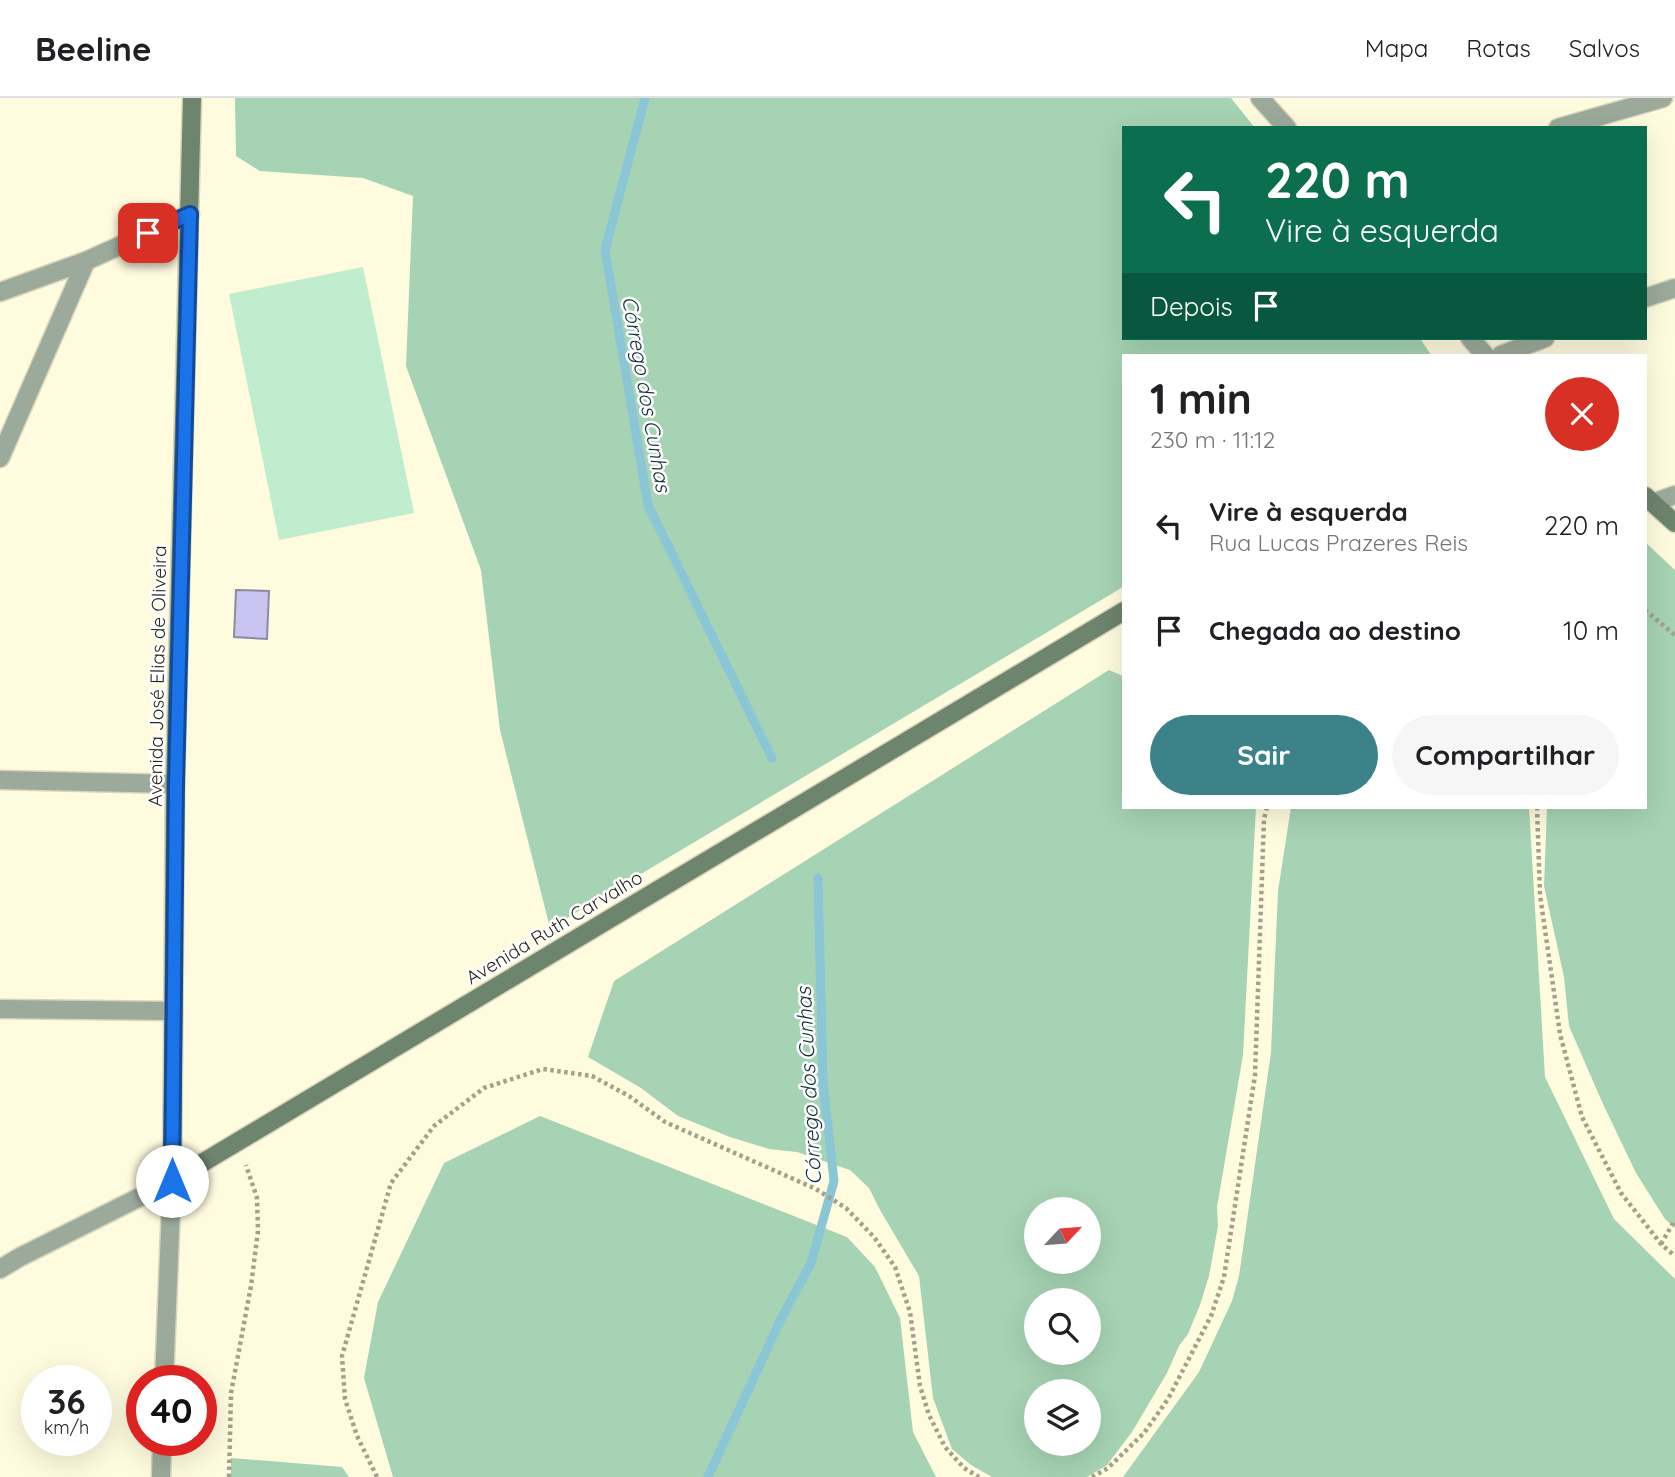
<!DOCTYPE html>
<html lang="pt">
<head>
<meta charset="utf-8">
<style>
	:root { --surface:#fff; --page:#f6f6f6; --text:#202124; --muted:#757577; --line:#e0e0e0; --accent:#3b8388 }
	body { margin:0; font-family:Quicksand,sans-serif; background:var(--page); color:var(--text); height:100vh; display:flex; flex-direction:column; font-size:26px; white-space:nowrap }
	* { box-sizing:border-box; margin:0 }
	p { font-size:23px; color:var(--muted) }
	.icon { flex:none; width:38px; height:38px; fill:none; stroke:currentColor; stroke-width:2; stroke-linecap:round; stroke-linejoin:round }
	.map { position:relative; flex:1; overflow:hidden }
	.sheet { position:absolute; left:1122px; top:256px; width:525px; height:455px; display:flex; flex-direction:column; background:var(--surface); border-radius:0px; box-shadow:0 7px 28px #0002 }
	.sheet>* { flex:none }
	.top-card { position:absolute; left:1122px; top:28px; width:525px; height:214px; border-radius:0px; box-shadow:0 7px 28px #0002; background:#0b6e4f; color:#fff; overflow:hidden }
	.needle { width:46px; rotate:64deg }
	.tools { position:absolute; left:1024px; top:1099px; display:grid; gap:14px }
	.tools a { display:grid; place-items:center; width:77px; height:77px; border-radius:50%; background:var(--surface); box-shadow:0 7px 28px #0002; font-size:35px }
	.speed { position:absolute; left:21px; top:1267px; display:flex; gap:14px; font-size:35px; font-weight:700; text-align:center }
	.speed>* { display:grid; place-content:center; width:91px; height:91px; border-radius:50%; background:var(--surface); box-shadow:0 7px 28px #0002; line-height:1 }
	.speed small { font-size:18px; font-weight:400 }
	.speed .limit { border:10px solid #d22; background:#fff; color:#111 }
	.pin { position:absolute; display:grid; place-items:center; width:60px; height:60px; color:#fff; margin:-30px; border-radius:14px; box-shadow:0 4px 10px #0006 }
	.me { position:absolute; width:77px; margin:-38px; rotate:0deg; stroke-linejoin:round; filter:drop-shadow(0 0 5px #0008) }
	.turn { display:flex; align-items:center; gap:24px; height:147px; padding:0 28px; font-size:32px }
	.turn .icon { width:91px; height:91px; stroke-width:2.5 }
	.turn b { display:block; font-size:49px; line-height:60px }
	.then { display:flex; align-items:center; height:66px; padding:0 28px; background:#0003; gap:14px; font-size:26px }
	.round { display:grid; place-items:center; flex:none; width:74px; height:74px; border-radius:37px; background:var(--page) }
	.overview { display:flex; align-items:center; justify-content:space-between; height:119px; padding:0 28px }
	h1 { font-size:42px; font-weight:800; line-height:52px }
	.primary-button { display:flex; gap:14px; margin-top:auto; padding:14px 28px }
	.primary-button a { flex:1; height:80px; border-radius:42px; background:var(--accent); color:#fff; font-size:28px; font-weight:800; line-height:80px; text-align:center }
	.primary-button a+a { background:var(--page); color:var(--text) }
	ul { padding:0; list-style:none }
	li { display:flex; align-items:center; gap:21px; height:105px; padding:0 28px }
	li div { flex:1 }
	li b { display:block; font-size:26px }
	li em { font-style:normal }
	header { display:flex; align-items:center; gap:42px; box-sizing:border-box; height:98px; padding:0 35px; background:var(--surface); border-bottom:2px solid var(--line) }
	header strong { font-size:33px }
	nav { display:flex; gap:38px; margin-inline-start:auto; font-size:24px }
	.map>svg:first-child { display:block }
	.green { fill:#c0edcd }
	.forest { fill:#a6d3b3; fill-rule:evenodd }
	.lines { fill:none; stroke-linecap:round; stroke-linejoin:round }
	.stream { stroke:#8ac6d6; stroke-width:9 }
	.building { fill:#cac4f2; stroke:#8d8aa3; stroke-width:2 }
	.street-casing { stroke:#d9d5bc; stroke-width:21 }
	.secondary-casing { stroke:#d9d5bc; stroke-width:21 }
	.path { stroke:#a3a08c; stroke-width:4.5; stroke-dasharray:3.5 3.5; stroke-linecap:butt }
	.street { stroke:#9baa9a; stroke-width:18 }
	.secondary { stroke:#6d846d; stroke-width:18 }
	.route-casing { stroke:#114b97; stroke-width:18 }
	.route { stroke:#1a73e8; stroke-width:12 }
	.labels { text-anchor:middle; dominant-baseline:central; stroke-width:5; stroke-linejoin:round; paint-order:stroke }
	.street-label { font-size:19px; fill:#2a281e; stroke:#fff }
	.water-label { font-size:21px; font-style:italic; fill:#133139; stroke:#fff }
</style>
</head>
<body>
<header>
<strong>Beeline</strong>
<nav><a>Mapa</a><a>Rotas</a><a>Salvos</a></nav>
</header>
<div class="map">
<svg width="1675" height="1379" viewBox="0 0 1675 1379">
	<rect width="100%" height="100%" fill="#fffbdf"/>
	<path class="green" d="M 363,169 L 414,415 L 279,442 L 229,196 Z"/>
	<path class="forest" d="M 235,0 L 1231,0 L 1255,30 L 1124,30 L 1124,240 L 1420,240 L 1431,257 L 1124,257 L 1123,489 L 550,830 L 500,632 L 481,472 L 406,268 L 413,98 L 363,80 L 260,73 L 236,58 Z
		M 1645,444 L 1675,472 L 1675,1130 L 1665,1121 L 1636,1075 L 1603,1006 L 1569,928 L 1564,879 L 1544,788 L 1547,709 L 1645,709 Z
		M 1109,572 L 1123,578 L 1124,709 L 1256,709 L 1243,957 L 1217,1109 L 1218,1128 L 1209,1178 L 1200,1207 L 1188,1236 L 1179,1248 L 1167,1275 L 1132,1334 L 1107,1367 L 1087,1379 L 992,1379 L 971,1367 L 952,1351 L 933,1300 L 919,1178 L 880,1112 L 869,1090 L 850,1072 L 797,1054 L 769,1051 L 730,1039 L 678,1018 L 641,990 L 588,959 L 614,883 ZM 1088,1111 L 1088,1164 L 1036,1164 L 1036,1111 ZM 1088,1202 L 1088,1255 L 1036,1255 L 1036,1202 ZM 1088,1293 L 1088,1346 L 1036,1346 L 1036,1293 Z
		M 1291,709 L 1529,709 L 1545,979 L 1614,1121 L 1675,1181 L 1675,1379 L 1123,1379 L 1199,1274 L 1232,1203 L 1239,1178 L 1271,954 L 1278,793 Z
		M 540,1018 L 847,1139 L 875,1169 L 900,1220 L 913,1334 L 936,1379 L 393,1379 L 364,1280 L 378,1204 L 444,1065 Z
		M 231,1360 L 342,1369 L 349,1379 L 231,1379 Z"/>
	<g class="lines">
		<path class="stream" d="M 645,0 L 605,152 L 648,407 L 772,660
			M 708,1379 L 781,1221 L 811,1165 L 834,1083 L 823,984 L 818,780"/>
	</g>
	<path class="building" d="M 236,492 L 269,493 L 267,541 L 234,539 Z"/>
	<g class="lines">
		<g class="street-casing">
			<path id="street" d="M 1260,0 L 1287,30
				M 1558,30 L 1663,0
				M 0,194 L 86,163 L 190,116
				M 1645,200 L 1675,190
				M 1470,240 L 1485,257
				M 1501,257 L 1545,240
				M 0,360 L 86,163
				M 1653,405 L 1675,397
				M 0,682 L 175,686
				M 0,911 L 173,913
				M 0,1171 L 20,1159 L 172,1083 L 164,1283
				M 161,1379 L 162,1342"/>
		</g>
		<g class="secondary-casing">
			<path id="secondary" d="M 1645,398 L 1675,425
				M 172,1083 L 1124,513
				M 172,1083 L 175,686 L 192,0"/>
		</g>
		<path class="path" d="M 1645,512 L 1675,537
			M 1537,709 L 1540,797 L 1560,936 L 1582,1019 L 1621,1095 L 1661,1146 L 1675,1158
			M 1661,1146 L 1675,1122
			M 229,1379 L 231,1295 L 251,1188 L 258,1133 L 257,1100 L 246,1067
			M 377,1379 L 357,1338 L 345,1301 L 342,1258 L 391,1085 L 434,1028 L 484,990 L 543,971 L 592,978 L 629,998 L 665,1024 L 816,1091 L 846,1110 L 874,1139 L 895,1169 L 910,1214 L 920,1288 L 929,1317 L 945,1349 L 964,1370 L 979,1379
			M 1092,1379 L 1108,1370 L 1144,1335 L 1168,1301 L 1211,1218 L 1224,1179 L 1255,977 L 1264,721 L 1267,709"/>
		<use href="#street" class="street"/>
		<use href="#secondary" class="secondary"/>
	</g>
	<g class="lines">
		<g class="route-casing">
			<path id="route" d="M 148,135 L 190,116 L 176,686 L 172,1083"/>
		</g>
		<use href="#route" class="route"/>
	</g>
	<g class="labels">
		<g class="street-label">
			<text transform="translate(157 578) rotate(-89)">Avenida José Elias de Oliveira</text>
			<text transform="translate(554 829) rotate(-31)">Avenida Ruth Carvalho</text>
		</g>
		<g class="water-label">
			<text transform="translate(647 296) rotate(80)">Córrego dos Cunhas</text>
			<text transform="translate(808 988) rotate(-93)">Córrego dos Cunhas</text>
		</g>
	</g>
</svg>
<div class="tools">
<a><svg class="needle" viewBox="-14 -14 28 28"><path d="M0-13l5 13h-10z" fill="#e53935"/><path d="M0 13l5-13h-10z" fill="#757577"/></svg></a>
<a><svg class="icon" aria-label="search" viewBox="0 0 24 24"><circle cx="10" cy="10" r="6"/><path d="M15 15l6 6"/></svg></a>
<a><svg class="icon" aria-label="layers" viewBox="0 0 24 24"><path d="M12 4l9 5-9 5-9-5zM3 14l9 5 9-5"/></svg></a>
</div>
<div class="speed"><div>36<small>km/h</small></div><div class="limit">40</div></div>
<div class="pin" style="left:148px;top:135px;background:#d93025"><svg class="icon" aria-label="arrive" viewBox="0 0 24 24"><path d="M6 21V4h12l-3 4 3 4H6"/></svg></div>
<svg class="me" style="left:172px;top:1083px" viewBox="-20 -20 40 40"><circle r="19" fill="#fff"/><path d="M0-13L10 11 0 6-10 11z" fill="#1a73e8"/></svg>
<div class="top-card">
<div class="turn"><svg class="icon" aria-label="left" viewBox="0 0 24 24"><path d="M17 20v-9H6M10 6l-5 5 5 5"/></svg><div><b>220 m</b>Vire à esquerda</div></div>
<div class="then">Depois<svg class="icon" aria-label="arrive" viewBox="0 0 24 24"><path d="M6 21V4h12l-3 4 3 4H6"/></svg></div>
</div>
<section class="sheet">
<div class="overview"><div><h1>1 min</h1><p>230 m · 11:12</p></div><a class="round" style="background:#d93025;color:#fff"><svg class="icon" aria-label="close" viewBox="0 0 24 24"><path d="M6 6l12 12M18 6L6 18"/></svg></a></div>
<ul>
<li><svg class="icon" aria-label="left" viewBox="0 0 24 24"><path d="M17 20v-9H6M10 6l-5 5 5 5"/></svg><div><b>Vire à esquerda</b><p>Rua Lucas Prazeres Reis</p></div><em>220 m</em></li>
<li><svg class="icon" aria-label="arrive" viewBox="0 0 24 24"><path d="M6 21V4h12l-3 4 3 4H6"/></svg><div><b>Chegada ao destino</b></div><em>10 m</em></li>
</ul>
<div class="primary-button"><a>Sair</a><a>Compartilhar</a></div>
</section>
</div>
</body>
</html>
